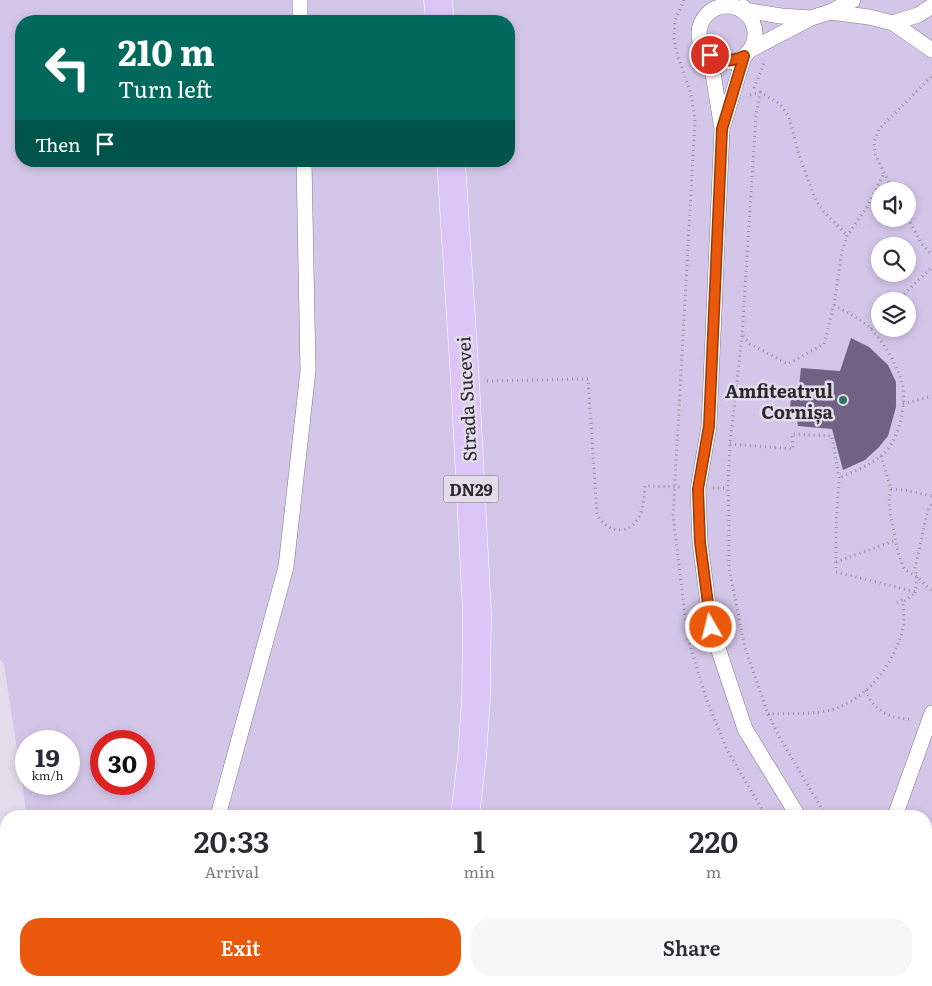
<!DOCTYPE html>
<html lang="en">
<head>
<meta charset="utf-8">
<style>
	:root { --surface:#fff; --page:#f7f7f7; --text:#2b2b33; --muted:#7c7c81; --accent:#ea580c }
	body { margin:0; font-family:Literata,serif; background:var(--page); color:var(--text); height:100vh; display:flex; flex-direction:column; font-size:19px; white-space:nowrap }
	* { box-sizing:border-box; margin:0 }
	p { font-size:16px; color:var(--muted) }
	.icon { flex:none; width:28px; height:28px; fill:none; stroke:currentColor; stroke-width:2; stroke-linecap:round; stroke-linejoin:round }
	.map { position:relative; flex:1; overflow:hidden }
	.side { position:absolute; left:0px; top:810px; width:932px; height:176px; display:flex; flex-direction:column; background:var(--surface); border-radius:20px 20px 0 0; box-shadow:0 2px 8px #0003 }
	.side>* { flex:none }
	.banner { position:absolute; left:15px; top:15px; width:500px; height:152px; border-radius:20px; box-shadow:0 2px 8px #0003; background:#00695c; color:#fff; overflow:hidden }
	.tools { position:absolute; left:871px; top:182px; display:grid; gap:10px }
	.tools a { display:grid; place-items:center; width:45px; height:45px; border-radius:50%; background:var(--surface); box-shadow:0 2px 8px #0003; font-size:25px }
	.speed { position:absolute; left:15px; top:730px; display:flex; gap:10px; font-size:25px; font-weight:700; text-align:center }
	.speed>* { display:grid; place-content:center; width:65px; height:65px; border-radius:50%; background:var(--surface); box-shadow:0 2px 8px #0003; line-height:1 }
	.speed small { font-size:12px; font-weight:400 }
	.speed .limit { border:8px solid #d22; background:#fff; color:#111 }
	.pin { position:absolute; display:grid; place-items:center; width:42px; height:42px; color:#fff; margin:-21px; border:2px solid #fff; border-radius:50%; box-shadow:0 1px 5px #0007 }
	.me { position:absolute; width:55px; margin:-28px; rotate:352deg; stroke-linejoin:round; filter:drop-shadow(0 0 4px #0008) }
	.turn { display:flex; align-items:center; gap:18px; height:105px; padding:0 20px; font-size:22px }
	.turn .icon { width:65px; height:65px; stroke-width:2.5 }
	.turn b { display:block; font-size:35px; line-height:42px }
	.then { display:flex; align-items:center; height:48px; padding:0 20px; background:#0003; gap:10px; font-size:19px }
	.eta { display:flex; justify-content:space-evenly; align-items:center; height:85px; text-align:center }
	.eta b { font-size:30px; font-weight:600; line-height:35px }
	.button { display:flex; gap:10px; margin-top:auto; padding:10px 20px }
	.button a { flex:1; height:58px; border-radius:20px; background:var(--accent); color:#fff; font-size:20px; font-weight:600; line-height:58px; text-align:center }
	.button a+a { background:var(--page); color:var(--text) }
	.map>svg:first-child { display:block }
	.green { fill:#d4c6e9; fill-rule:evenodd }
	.building { fill:#716284 }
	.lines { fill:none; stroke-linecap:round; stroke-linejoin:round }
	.lane-casing { stroke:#817c88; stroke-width:9 }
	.street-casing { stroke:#817c88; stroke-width:16 }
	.highway-casing { stroke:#fff; stroke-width:29 }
	.path { stroke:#938f99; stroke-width:3; stroke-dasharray:1 4; stroke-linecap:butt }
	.lane { stroke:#fff; stroke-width:8 }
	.street { stroke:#fff; stroke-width:15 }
	.highway { stroke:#dbc6f7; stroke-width:28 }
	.route-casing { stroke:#983908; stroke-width:12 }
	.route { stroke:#ea580c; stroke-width:9 }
	.poi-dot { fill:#2f7365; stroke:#e3ddeb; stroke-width:2 }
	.labels { text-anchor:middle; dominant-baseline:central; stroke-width:5; stroke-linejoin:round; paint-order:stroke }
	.shield { fill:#e3ddeb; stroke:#625f67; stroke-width:1 }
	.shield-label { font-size:16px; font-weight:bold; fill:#2b292e }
	.poi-label { font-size:18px; font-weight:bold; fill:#2b292e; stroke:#e3ddeb; text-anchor:end }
	.street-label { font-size:18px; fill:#2b292e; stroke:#e3ddeb }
</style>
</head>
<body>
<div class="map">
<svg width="932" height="986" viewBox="0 0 932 986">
	<rect width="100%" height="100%" fill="#e3ddeb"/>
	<path class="green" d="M 0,0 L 932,0 L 932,986 L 53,986 L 52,980 L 926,980 L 926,816 L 27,816 L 4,665 L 0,659 ZM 21,21 L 509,21 L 509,161 L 21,161 ZM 880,191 L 908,191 L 908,219 L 880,219 ZM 880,246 L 908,246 L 908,274 L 880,274 ZM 880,301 L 908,301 L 908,329 L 880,329 ZM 26,741 L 69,741 L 69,784 L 26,784 ZM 101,741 L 144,741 L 144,784 L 101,784 Z"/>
	<path class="building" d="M 851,338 L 869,347 L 888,365 L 896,382 L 896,407 L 888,436 L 879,447 L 865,460 L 843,470 L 832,429 L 798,426 L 795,411 L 790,413 L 791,388 L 799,387 L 801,368 L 840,371 Z
		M 932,833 L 932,884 L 926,881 L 926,847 Z
		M 932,907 L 932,933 L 926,931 L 926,921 Z"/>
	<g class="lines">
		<g class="lane-casing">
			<path id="lane" d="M 0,933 L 6,934
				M 21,980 L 21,986"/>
		</g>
		<g class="street-casing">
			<path id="street" d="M 300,0 L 300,21
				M699 34a28 28 0 1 1 56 0a28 28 0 1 1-56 0Z
				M 743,7 L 744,10 L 781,16 L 811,18
				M 830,12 L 869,17 L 893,23 L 932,50
				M 893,23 L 918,15 L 932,6
				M 750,50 L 811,18 L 830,12 L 853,0
				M 710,55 L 722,129 L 709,426 L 698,489 L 700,542 L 711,627 L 745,729 L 798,816
				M 723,126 L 744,56
				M 218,816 L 286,567 L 308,371 L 304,161
				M 895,816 L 932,713
				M 897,980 L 901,986
				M 138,986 L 141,980"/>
		</g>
		<g class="highway-casing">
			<path id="highway" d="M 438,0 L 440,21
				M 451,161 L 465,381 L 477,613 L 476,699 L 472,757 L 465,816
				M 407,986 L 410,980"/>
		</g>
		<path class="path" d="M 684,0 L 675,20 L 674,39 L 677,54 L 691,94 L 695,120 L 673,516 L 688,639 L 706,698 L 727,750 L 766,816
			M 754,88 L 765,61
			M 760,92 L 780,104 L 789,117 L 799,155 L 816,201 L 824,212 L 847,235
			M 750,95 L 760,92 L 756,115 L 742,336 L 730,444 L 728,488 L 729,513 L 729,568 L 745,648 L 768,714 L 780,738 L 826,816
			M 893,191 L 875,154 L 874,142 L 879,129 L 932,76
			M 908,218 L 921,243 L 932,255
			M 897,301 L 932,267
			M 834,305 C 846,312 862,319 872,330 C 885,345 899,367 903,387 C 906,408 898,444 880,457 C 868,466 853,472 839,478
			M 871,329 L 880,320
			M 743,336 L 750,344 L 788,364 L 824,344 L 834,305 L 842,251 L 847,236 L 867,207 L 884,173
			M 487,381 L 588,379 L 597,514 C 604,530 626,537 637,520 C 644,510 644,497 645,486 L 682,487
			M 903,404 L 932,396
			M 730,444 L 793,449 L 792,434 L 832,436 L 839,478 L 836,529 L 836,572 L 916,592
			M 881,456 L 891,489 L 889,501 L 891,518 L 898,552 L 904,569 L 917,577 L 932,591
			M 713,488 L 728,488
			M 891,489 L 905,490 L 932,496
			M 836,562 L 896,540
			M 915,593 L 917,577 L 915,569 L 927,513 L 932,503
			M 897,603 L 905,598
			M 866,690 C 872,711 891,719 912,719
			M 768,714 C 787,713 813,715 831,710 C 868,699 893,665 903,629 C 905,621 903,611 903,602 L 915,593
			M 926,979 L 930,986
			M 862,980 L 865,986"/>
		<use href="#lane" class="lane"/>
		<use href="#street" class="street"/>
		<use href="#highway" class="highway"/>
	</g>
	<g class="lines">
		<g class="route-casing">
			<path id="route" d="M 710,55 C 722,62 731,62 744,56 L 722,129 L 709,426 L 698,489 L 700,542 L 711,627"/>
		</g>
		<use href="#route" class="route"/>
	</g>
	<circle class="poi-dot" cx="843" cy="400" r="5"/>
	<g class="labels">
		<rect class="shield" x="443.5" y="475.5" width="55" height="27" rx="4"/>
		<g class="shield-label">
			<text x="471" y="489">DN29</text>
		</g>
		<g class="poi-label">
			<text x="833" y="390">Amfiteatrul<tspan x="833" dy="21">Cornișa</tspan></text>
		</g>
		<g class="street-label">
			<text transform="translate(466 399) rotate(-93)">Strada Sucevei</text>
		</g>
	</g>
</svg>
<div class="tools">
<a><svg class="icon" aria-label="sound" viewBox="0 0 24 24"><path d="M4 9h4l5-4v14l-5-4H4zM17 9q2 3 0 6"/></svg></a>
<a><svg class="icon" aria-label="search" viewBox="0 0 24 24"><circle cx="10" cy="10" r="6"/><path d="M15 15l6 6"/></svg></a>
<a><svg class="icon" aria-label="layers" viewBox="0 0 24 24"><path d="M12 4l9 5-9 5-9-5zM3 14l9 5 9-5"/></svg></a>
</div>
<div class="speed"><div>19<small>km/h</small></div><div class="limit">30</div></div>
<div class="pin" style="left:710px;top:55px;background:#d93025"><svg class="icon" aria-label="arrive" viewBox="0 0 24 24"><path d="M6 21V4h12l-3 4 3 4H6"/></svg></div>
<svg class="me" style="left:711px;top:627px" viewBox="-20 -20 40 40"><circle r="17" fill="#ea580c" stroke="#fff" stroke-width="3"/><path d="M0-11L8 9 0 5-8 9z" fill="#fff"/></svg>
<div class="banner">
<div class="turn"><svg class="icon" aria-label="left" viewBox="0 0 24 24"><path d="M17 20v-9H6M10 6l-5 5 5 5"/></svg><div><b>210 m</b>Turn left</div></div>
<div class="then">Then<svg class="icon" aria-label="arrive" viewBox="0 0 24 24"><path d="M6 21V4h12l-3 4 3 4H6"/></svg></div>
</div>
<section class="side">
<div class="eta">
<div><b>20:33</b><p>Arrival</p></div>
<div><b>1</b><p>min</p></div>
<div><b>220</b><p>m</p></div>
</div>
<div class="button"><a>Exit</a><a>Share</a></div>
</section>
</div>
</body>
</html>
